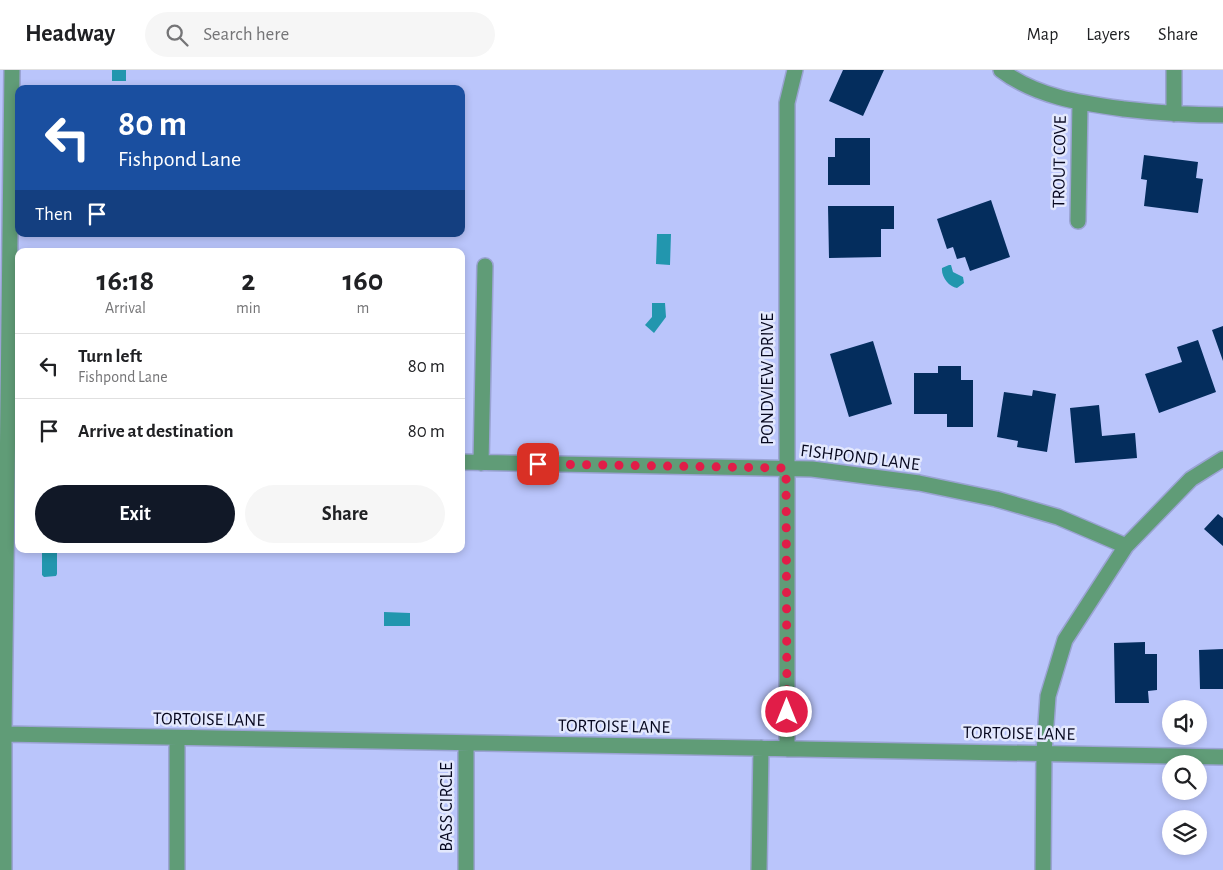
<!DOCTYPE html>
<html lang="en">
<head>
<meta charset="utf-8">
<style>
	:root { --surface:#fff; --page:#f6f6f6; --text:#202124; --muted:#757577; --line:#e0e0e0; --accent:#111827 }
	body { margin:0; font-family:"Alegreya Sans",sans-serif; background:var(--page); color:var(--text); height:100vh; display:flex; flex-direction:column; font-size:19px; white-space:nowrap }
	* { box-sizing:border-box; margin:0 }
	p { font-size:16px; color:var(--muted) }
	.icon { flex:none; width:28px; height:28px; fill:none; stroke:currentColor; stroke-width:2; stroke-linecap:round; stroke-linejoin:round }
	.map { position:relative; flex:1; overflow:hidden }
	.details { position:absolute; left:15px; top:178px; width:450px; height:305px; display:flex; flex-direction:column; background:var(--surface); border-radius:10px; box-shadow:0 2px 8px #0003 }
	.details>* { flex:none }
	.banner { position:absolute; left:15px; top:15px; width:450px; height:152px; border-radius:10px; box-shadow:0 2px 8px #0003; background:#1a4fa0; color:#fff; overflow:hidden }
	.controls { position:absolute; left:1162px; top:630px; display:grid; gap:10px }
	.controls a { display:grid; place-items:center; width:45px; height:45px; border-radius:50%; background:var(--surface); box-shadow:0 2px 8px #0003; font-size:25px }
	.pin { position:absolute; display:grid; place-items:center; width:42px; height:42px; color:#fff; margin:-21px; border-radius:10px; box-shadow:0 2px 8px #0006 }
	.me { position:absolute; width:55px; margin:-28px; rotate:0deg; stroke-linejoin:round; filter:drop-shadow(0 0 4px #0008) }
	.turn { display:flex; align-items:center; gap:18px; height:105px; padding:0 20px; font-size:22px }
	.turn .icon { width:65px; height:65px; stroke-width:2.5 }
	.turn b { display:block; font-size:35px; line-height:42px }
	.then { display:flex; align-items:center; height:48px; padding:0 20px; background:#0003; gap:10px; font-size:19px }
	.eta { display:flex; justify-content:space-evenly; align-items:center; height:85px; text-align:center }
	.eta b { font-size:30px; font-weight:700; line-height:35px }
	.primary-button { display:flex; gap:10px; margin-top:auto; padding:10px 20px }
	.primary-button a { flex:1; height:58px; border-radius:30px; background:var(--accent); color:#fff; font-size:20px; font-weight:700; line-height:58px; text-align:center }
	.primary-button a+a { background:var(--page); color:var(--text) }
	ul { padding:0; list-style:none }
	li { display:flex; align-items:center; gap:15px; height:65px; padding:0 20px; border-top:1px solid var(--line) }
	li div { flex:1 }
	li b { display:block; font-size:19px }
	li em { font-style:normal }
	header { display:flex; align-items:center; gap:30px; box-sizing:border-box; height:70px; padding:0 25px; background:var(--surface); border-bottom:1px solid var(--line) }
	header strong { font-size:24px }
	nav { display:flex; gap:28px; margin-inline-start:auto; font-size:18px }
	.search { width:350px; height:45px; background:var(--page); display:flex; align-items:center; gap:12px; box-sizing:border-box; padding:0 18px; border-radius:28px; color:var(--muted); font-size:19px }
	.map>svg:first-child { display:block }
	.water { fill:#2296ae }
	.building { fill:#042d5d }
	.lines { fill:none; stroke-linecap:round; stroke-linejoin:round }
	.street-casing { stroke:#9aa3d3; stroke-width:18 }
	.street { stroke:#609c77; stroke-width:15 }
	.route { stroke:#e11d48; stroke-width:9; stroke-dasharray:0 16.2 }
	.labels { text-anchor:middle; dominant-baseline:central; stroke-width:5; stroke-linejoin:round; paint-order:stroke }
	.street-label { font-size:18px; fill:#07081f; stroke:#e3e8fd }
</style>
</head>
<body>
<header>
<strong>Headway</strong>
<div class="search"><svg class="icon" aria-label="search" viewBox="0 0 24 24"><circle cx="10" cy="10" r="6"/><path d="M15 15l6 6"/></svg>Search here</div>
<nav><a>Map</a><a>Layers</a><a>Share</a></nav>
</header>
<div class="map">
<svg width="1223" height="800" viewBox="0 0 1223 800">
	<rect width="100%" height="100%" fill="#bac5fb"/>
	<path class="water" d="M 112,0 L 126,0 L 126,11 L 112,11 Z
		M 657,164 L 671,164 L 670,195 L 656,194 Z
		M 949,195 L 951,195 L 953,202 L 963,207 L 964,213 L 957,218 C 949,217 941,207 942,198 Z
		M 652,233 L 665,233 L 666,247 L 654,263 L 645,255 L 652,247 Z
		M 42,479 L 57,479 L 57,504 L 56,506 L 44,507 L 42,505 Z
		M 384,542 L 410,543 L 410,556 L 384,556 Z"/>
	<path class="building" d="M 843,0 L 884,0 L 863,46 L 829,31 Z
		M 835,68 L 870,68 L 870,115 L 828,115 L 828,87 L 835,87 Z
		M 1144,85 L 1198,92 L 1196,108 L 1203,109 L 1198,143 L 1144,136 L 1147,110 L 1141,109 Z
		M 991,130 L 1010,187 L 970,201 L 965,187 L 957,189 L 953,177 L 947,179 L 937,149 Z
		M 828,136 L 894,136 L 894,159 L 881,159 L 881,187 L 829,188 Z
		M 1223,256 L 1223,291 L 1212,260 Z
		M 1198,270 L 1216,322 L 1159,343 L 1145,304 L 1182,292 L 1177,277 Z
		M 873,271 L 892,334 L 849,347 L 830,284 Z
		M 938,296 L 961,296 L 961,310 L 973,310 L 973,357 L 947,357 L 947,344 L 914,344 L 914,303 L 938,303 Z
		M 1033,320 L 1056,324 L 1047,382 L 1017,377 L 1018,371 L 997,367 L 1004,322 L 1032,326 Z
		M 1099,335 L 1102,366 L 1135,363 L 1137,388 L 1075,393 L 1070,338 Z
		M 1218,444 L 1223,448 L 1223,476 L 1204,459 Z
		M 1145,572 L 1145,584 L 1157,584 L 1157,620 L 1148,621 L 1149,633 L 1115,633 L 1114,573 Z
		M 1223,579 L 1223,619 L 1200,619 L 1199,580 Z"/>
	<g class="lines">
		<g class="street-casing">
			<path id="street" d="M 1001,0 C 1036,27 1081,33 1124,39 C 1158,43 1189,45 1223,45
				M 1174,44 L 1174,0
				M 1078,151 L 1080,33
				M 461,392 L 812,399 L 919,413 L 996,429 L 1058,447 L 1126,476
				M 481,393 L 485,196
				M 4,664 L 1223,687
				M 177,668 L 177,800
				M 466,674 L 466,800
				M 787,679 L 787,33 L 795,0
				M 4,800 L 4,664 L 12,0
				M 759,800 L 761,678
				M 1043,800 L 1044,682 L 1048,626 L 1065,570 L 1126,476 L 1191,409 L 1223,389"/>
		</g>
		<use href="#street" class="street"/>
	</g>
	<g class="lines">
		<path class="route" d="M 538,394 L 786,398 L 787,642"/>
	</g>
	<g class="labels">
		<g class="street-label">
			<text transform="translate(1060 92) rotate(-89)">TROUT COVE</text>
			<text transform="translate(768 309) rotate(-90)">PONDVIEW DRIVE</text>
			<text transform="translate(860 388) rotate(7)">FISHPOND LANE</text>
			<text transform="translate(209 650) rotate(1)">TORTOISE LANE</text>
			<text transform="translate(614 657) rotate(1)">TORTOISE LANE</text>
			<text transform="translate(1019 664) rotate(1)">TORTOISE LANE</text>
			<text transform="translate(447 737) rotate(-90)">BASS CIRCLE</text>
		</g>
	</g>
</svg>
<div class="controls">
<a><svg class="icon" aria-label="sound" viewBox="0 0 24 24"><path d="M4 9h4l5-4v14l-5-4H4zM17 9q2 3 0 6"/></svg></a>
<a><svg class="icon" aria-label="search" viewBox="0 0 24 24"><circle cx="10" cy="10" r="6"/><path d="M15 15l6 6"/></svg></a>
<a><svg class="icon" aria-label="layers" viewBox="0 0 24 24"><path d="M12 4l9 5-9 5-9-5zM3 14l9 5 9-5"/></svg></a>
</div>
<div class="pin" style="left:538px;top:394px;background:#d93025"><svg class="icon" aria-label="arrive" viewBox="0 0 24 24"><path d="M6 21V4h12l-3 4 3 4H6"/></svg></div>
<svg class="me" style="left:787px;top:642px" viewBox="-20 -20 40 40"><circle r="17" fill="#e11d48" stroke="#fff" stroke-width="3"/><path d="M0-11L8 9 0 5-8 9z" fill="#fff"/></svg>
<div class="banner">
<div class="turn"><svg class="icon" aria-label="left" viewBox="0 0 24 24"><path d="M17 20v-9H6M10 6l-5 5 5 5"/></svg><div><b>80 m</b>Fishpond Lane</div></div>
<div class="then">Then<svg class="icon" aria-label="arrive" viewBox="0 0 24 24"><path d="M6 21V4h12l-3 4 3 4H6"/></svg></div>
</div>
<section class="details">
<div class="eta">
<div><b>16:18</b><p>Arrival</p></div>
<div><b>2</b><p>min</p></div>
<div><b>160</b><p>m</p></div>
</div>
<ul>
<li><svg class="icon" aria-label="left" viewBox="0 0 24 24"><path d="M17 20v-9H6M10 6l-5 5 5 5"/></svg><div><b>Turn left</b><p>Fishpond Lane</p></div><em>80 m</em></li>
<li><svg class="icon" aria-label="arrive" viewBox="0 0 24 24"><path d="M6 21V4h12l-3 4 3 4H6"/></svg><div><b>Arrive at destination</b></div><em>80 m</em></li>
</ul>
<div class="primary-button"><a>Exit</a><a>Share</a></div>
</section>
</div>
</body>
</html>
